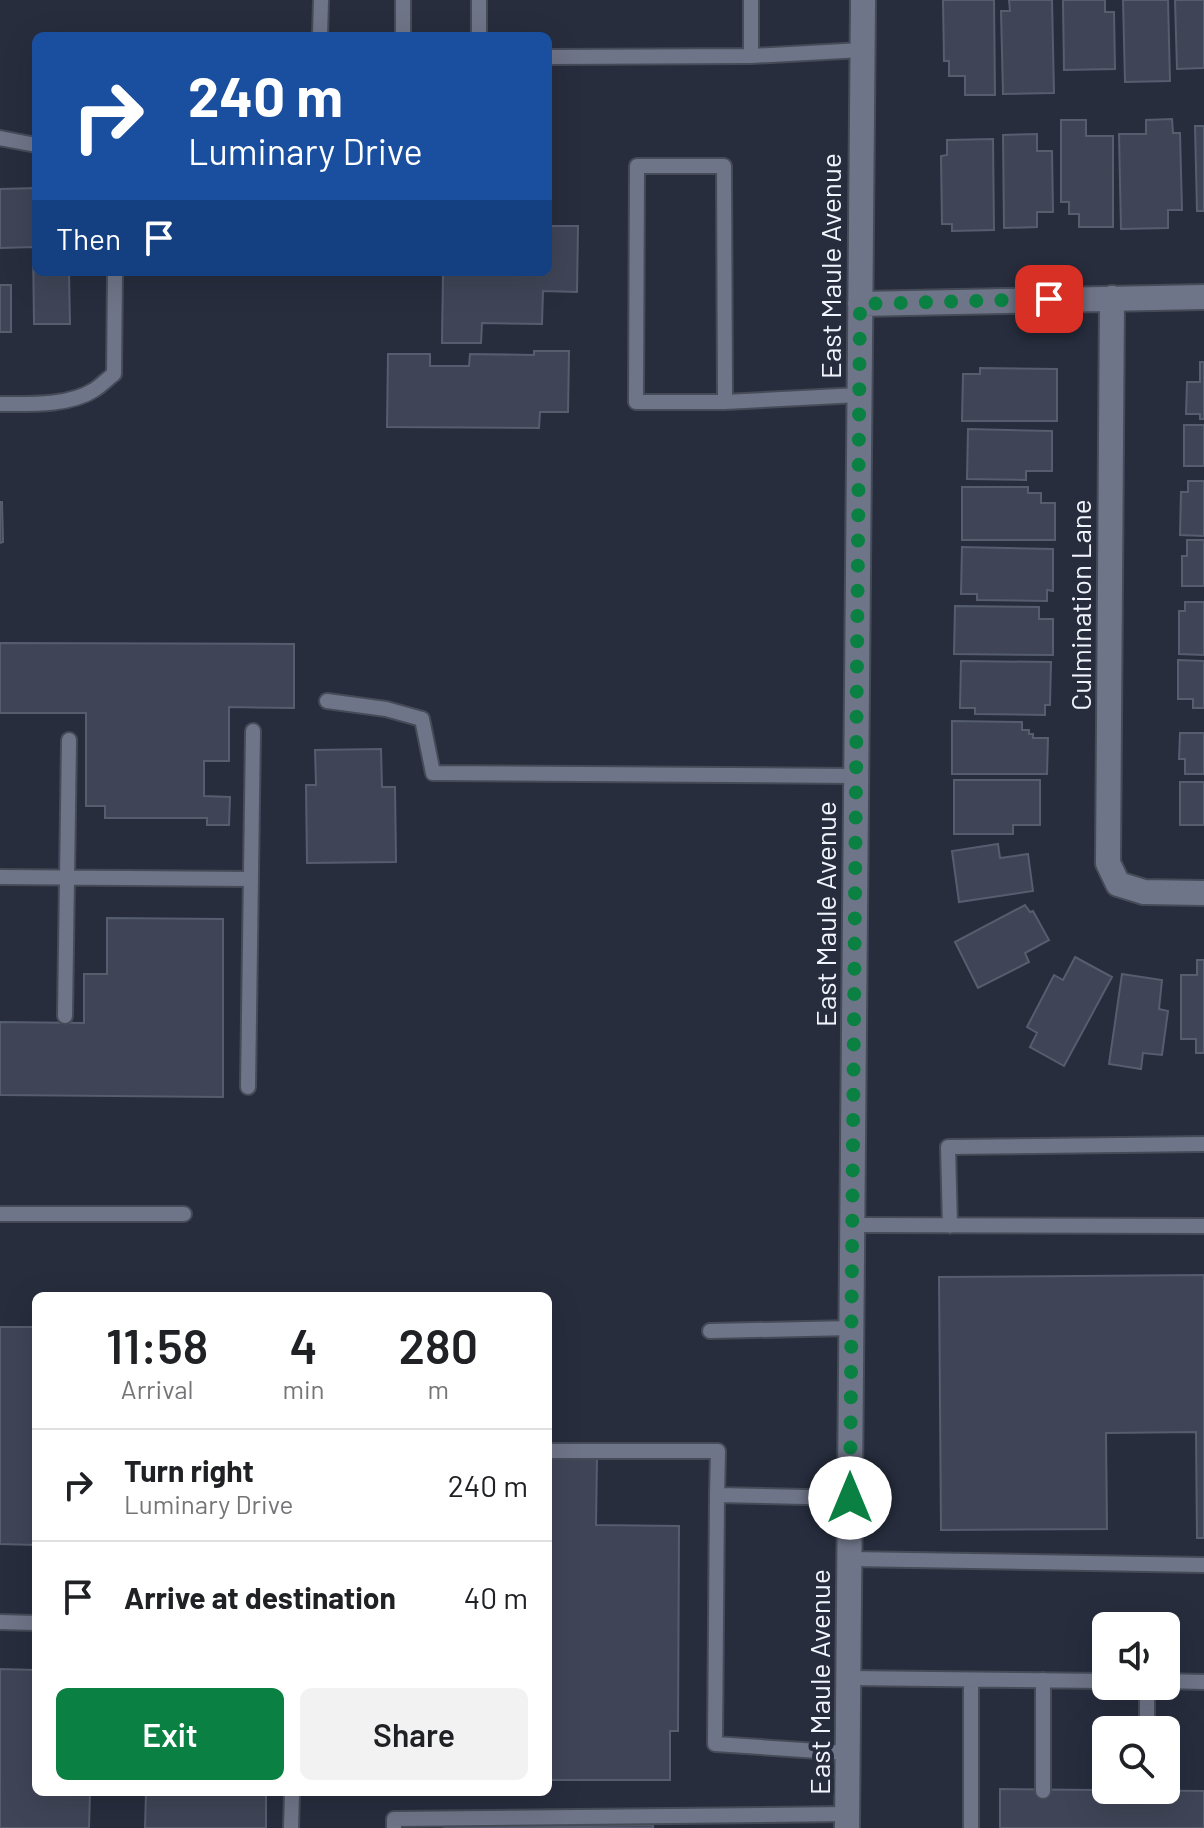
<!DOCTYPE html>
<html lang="en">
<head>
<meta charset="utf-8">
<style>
	:root { --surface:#fff; --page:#f2f2f2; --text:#202124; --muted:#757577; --line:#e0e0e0; --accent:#0b8043 }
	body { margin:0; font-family:Barlow,sans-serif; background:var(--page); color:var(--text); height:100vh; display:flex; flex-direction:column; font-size:30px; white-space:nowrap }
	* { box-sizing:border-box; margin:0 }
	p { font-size:26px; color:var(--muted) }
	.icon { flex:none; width:44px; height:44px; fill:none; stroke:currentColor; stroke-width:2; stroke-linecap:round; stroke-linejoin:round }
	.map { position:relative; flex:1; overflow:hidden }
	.sheet { position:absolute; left:32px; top:1292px; width:520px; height:504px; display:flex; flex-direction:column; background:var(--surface); border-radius:12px; box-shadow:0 8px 32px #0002 }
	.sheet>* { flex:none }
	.hud { position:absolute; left:32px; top:32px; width:520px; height:244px; border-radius:12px; box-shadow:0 8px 32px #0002; background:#1a4fa0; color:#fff; overflow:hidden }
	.buttons { position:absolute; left:1092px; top:1612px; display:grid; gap:16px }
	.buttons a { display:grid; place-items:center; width:88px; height:88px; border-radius:12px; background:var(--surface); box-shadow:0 8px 32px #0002; font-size:40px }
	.pin { position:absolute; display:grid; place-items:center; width:68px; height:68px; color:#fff; margin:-34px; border-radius:16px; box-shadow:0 4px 12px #0006 }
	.me { position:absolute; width:88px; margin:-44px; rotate:0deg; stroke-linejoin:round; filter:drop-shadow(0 0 6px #0008) }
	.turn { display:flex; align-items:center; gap:28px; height:168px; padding:0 24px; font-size:36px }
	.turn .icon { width:104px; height:104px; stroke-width:2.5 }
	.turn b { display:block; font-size:56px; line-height:68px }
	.then { display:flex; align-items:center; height:76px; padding:0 24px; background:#0003; gap:16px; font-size:30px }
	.eta { display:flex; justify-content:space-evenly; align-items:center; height:136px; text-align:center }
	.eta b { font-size:48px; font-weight:600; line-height:56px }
	.cta { display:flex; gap:16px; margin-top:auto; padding:16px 24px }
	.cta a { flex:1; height:92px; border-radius:12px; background:var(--accent); color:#fff; font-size:32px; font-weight:600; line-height:92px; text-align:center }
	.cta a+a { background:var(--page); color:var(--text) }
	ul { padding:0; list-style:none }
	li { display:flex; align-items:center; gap:24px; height:112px; padding:0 24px; border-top:2px solid var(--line) }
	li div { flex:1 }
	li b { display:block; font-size:30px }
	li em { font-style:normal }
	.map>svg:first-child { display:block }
	.building { fill:#3f4557; stroke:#565d6f; stroke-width:2 }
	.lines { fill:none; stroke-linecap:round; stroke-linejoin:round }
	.lane-casing { stroke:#464b58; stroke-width:18 }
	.street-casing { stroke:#464b58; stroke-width:28 }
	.lane { stroke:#6f7588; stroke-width:14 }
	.street { stroke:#6f7588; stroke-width:24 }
	.route { stroke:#0b8043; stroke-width:14; stroke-dasharray:0 25.2 }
	.labels { text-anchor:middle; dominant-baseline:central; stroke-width:8; stroke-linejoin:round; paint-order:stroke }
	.street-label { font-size:28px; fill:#f1f4fd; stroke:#272d3d }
</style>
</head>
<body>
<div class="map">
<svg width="1204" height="1828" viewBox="0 0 1204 1828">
	<rect width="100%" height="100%" fill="#272d3d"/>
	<path class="building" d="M 943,0 L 994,0 L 995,95 L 965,95 L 965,76 L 949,76 L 949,61 L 944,61 Z
		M 1009,0 L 1052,0 L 1054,93 L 1003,94 L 1001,11 L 1010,11 Z
		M 1063,0 L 1105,0 L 1105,12 L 1114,12 L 1115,69 L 1064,70 Z
		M 1123,0 L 1168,0 L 1170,81 L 1125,82 Z
		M 1175,0 L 1204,0 L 1204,68 L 1177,69 Z
		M 1172,119 L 1173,133 L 1180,133 L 1182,210 L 1168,210 L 1168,228 L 1121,229 L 1119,134 L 1146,134 L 1146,120 Z
		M 1061,120 L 1086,120 L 1086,136 L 1113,136 L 1113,227 L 1079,227 L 1079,214 L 1069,214 L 1069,202 L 1061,202 Z
		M 1195,126 L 1204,126 L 1204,211 L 1197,211 Z
		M 1037,134 L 1037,151 L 1052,151 L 1053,212 L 1037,212 L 1037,227 L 1004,228 L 1003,135 Z
		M 993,139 L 994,230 L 952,231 L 952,224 L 942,224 L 941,156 L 947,155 L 947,140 Z
		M 36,188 L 36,272 L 69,272 L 70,324 L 34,324 L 33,247 L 0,248 L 0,189 Z
		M 548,226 L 578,226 L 577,292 L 543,291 L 542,324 L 482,323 L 481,343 L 442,343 L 443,272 L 548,272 Z
		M 0,285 L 11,285 L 11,332 L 0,332 Z
		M 534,351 L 569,351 L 568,412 L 540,412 L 539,428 L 387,427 L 388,354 L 430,354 L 430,366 L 469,366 L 470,354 L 534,355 Z
		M 1200,362 L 1204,362 L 1204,419 L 1200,419 L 1200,414 L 1186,414 L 1187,382 L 1200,382 Z
		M 980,368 L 1057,369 L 1057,421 L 962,421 L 963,374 L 980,374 Z
		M 1184,425 L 1204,425 L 1204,466 L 1184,466 Z
		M 968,429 L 1052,431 L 1052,471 L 1026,471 L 1026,480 L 967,479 Z
		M 1188,481 L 1204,481 L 1204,536 L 1180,535 L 1181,492 L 1188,492 Z
		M 962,487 L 1028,487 L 1028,493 L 1041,493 L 1041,503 L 1055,503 L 1055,540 L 962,540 Z
		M 0,502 L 2,502 L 3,542 L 0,543 Z
		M 1187,540 L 1204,540 L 1204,586 L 1182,586 L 1182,556 L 1187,556 Z
		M 962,547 L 1053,549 L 1053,591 L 1047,590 L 1047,601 L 977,600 L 977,594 L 961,594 Z
		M 1185,602 L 1204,602 L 1204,655 L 1179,654 L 1179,611 L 1185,611 Z
		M 955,606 L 1039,607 L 1039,619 L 1053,619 L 1053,655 L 954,654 Z
		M 0,643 L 294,644 L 294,708 L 229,707 L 229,761 L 204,761 L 204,796 L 230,797 L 229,825 L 207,825 L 207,818 L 105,818 L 105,806 L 86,806 L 86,713 L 0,713 Z
		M 1178,660 L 1204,661 L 1204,708 L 1193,708 L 1193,699 L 1178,699 Z
		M 961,661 L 1051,662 L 1050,705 L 1045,705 L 1045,715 L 975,714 L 975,708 L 960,708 Z
		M 952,721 L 1022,722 L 1022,730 L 1029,730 L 1029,734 L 1033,734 L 1033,738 L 1048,738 L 1047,774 L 952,774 Z
		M 1180,733 L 1204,733 L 1204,774 L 1185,774 L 1185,759 L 1179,759 Z
		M 381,749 L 382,787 L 395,787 L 396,862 L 307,863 L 306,785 L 316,785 L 315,750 Z
		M 954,780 L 1040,780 L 1040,825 L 1013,825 L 1013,834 L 954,834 Z
		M 1180,782 L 1204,782 L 1204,825 L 1180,825 Z
		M 998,844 L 1000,858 L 1028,854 L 1033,891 L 959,902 L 952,851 Z
		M 1025,905 L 1030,912 L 1033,911 L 1049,940 L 1025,953 L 1029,962 L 978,988 L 955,942 Z
		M 107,918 L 223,919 L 223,1097 L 0,1095 L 0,1022 L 84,1023 L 84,974 L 107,974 Z
		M 1075,957 L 1112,977 L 1064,1066 L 1030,1047 L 1037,1033 L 1027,1027 L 1054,975 L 1063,980 Z
		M 1197,960 L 1204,960 L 1204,1053 L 1196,1053 L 1196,1039 L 1181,1039 L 1181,975 L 1197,975 Z
		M 1122,974 L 1162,980 L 1159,1009 L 1168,1011 L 1162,1055 L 1143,1053 L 1141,1069 L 1109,1064 Z
		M 1204,1275 L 1204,1538 L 1197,1538 L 1196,1432 L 1106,1433 L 1107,1529 L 941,1530 L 939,1277 Z
		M 0,1327 L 36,1327 L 36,1545 L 0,1544 Z
		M 548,1456 L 597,1457 L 596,1525 L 679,1526 L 678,1731 L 670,1731 L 670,1780 L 548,1780 Z
		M 0,1669 L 36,1670 L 36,1792 L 90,1792 L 89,1828 L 0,1828 Z
		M 1000,1789 L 1204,1791 L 1204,1828 L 1000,1828 Z
		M 146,1792 L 266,1792 L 266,1828 L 145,1828 Z
		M 653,1825 L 653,1828 L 443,1828 Z"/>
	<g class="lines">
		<g class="lane-casing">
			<path id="lane" d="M 403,0 L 403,36
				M 479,0 L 479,36
				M 751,0 L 751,56
				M 320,36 L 321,0
				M 548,57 L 751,56 L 862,50
				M 0,138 L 36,145
				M 725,402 L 724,166 L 637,166 L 636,402 L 725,402 L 859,395
				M 0,404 C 29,404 69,406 94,390 C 101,386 107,379 114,374 L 115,272
				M 327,701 L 386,709 L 422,719 L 433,773 L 856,776
				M 0,877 L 251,879
				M 65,1016 L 69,740
				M 248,1087 L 253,731
				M 0,1214 L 184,1214
				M 852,1225 L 1204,1226
				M 950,1226 L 948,1147 L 1204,1144
				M 710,1331 L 851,1328
				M 548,1451 L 718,1451 L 717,1495
				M 850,1559 L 1204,1565
				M 0,1622 L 36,1623
				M 849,1678 L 1106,1681
				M 1043,1680 L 1043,1791
				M 1166,1681 L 1204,1682
				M 1147,1686 L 1147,1730
				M 848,1753 L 715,1744 L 717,1495 L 850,1498
				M 291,1828 L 292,1792
				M 394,1828 L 394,1819 L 847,1814
				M 971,1828 L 971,1680"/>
		</g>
		<g class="street-casing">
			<path id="street" d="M 1112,298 L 1108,863 L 1118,884 L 1144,892 L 1204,893
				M 860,304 L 1204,297
				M 847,1828 L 863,0"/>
		</g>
		<use href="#lane" class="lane"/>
		<use href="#street" class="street"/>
	</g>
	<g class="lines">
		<path class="route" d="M 850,1498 L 860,304 L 1049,299"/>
	</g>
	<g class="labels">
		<g class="street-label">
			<text transform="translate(830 266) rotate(-90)">East Maule Avenue</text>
			<text transform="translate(1080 605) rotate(-90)">Culmination Lane</text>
			<text transform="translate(825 914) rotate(-90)">East Maule Avenue</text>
			<text transform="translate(819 1682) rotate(-90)">East Maule Avenue</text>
		</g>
	</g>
</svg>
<div class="buttons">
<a><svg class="icon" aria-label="sound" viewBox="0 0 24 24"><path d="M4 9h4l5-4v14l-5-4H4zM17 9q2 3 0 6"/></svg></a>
<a><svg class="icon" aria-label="search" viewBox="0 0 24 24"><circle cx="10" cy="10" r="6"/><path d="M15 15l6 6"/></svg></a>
</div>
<div class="pin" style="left:1049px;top:299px;background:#d93025"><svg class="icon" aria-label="arrive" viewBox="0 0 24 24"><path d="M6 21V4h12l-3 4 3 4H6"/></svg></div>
<svg class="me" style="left:850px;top:1498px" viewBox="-20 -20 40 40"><circle r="19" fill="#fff"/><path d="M0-13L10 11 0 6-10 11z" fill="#0b8043"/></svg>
<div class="hud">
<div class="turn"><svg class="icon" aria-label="right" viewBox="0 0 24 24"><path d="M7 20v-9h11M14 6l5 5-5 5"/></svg><div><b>240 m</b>Luminary Drive</div></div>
<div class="then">Then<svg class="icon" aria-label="arrive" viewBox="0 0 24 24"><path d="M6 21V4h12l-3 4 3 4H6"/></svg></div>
</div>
<section class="sheet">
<div class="eta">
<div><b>11:58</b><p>Arrival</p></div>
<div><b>4</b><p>min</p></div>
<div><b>280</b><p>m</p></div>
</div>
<ul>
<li><svg class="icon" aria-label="right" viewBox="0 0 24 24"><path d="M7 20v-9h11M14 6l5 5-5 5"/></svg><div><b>Turn right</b><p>Luminary Drive</p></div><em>240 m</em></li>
<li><svg class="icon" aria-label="arrive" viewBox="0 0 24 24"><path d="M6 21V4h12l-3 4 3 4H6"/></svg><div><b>Arrive at destination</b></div><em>40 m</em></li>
</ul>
<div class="cta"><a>Exit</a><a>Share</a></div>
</section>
</div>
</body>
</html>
